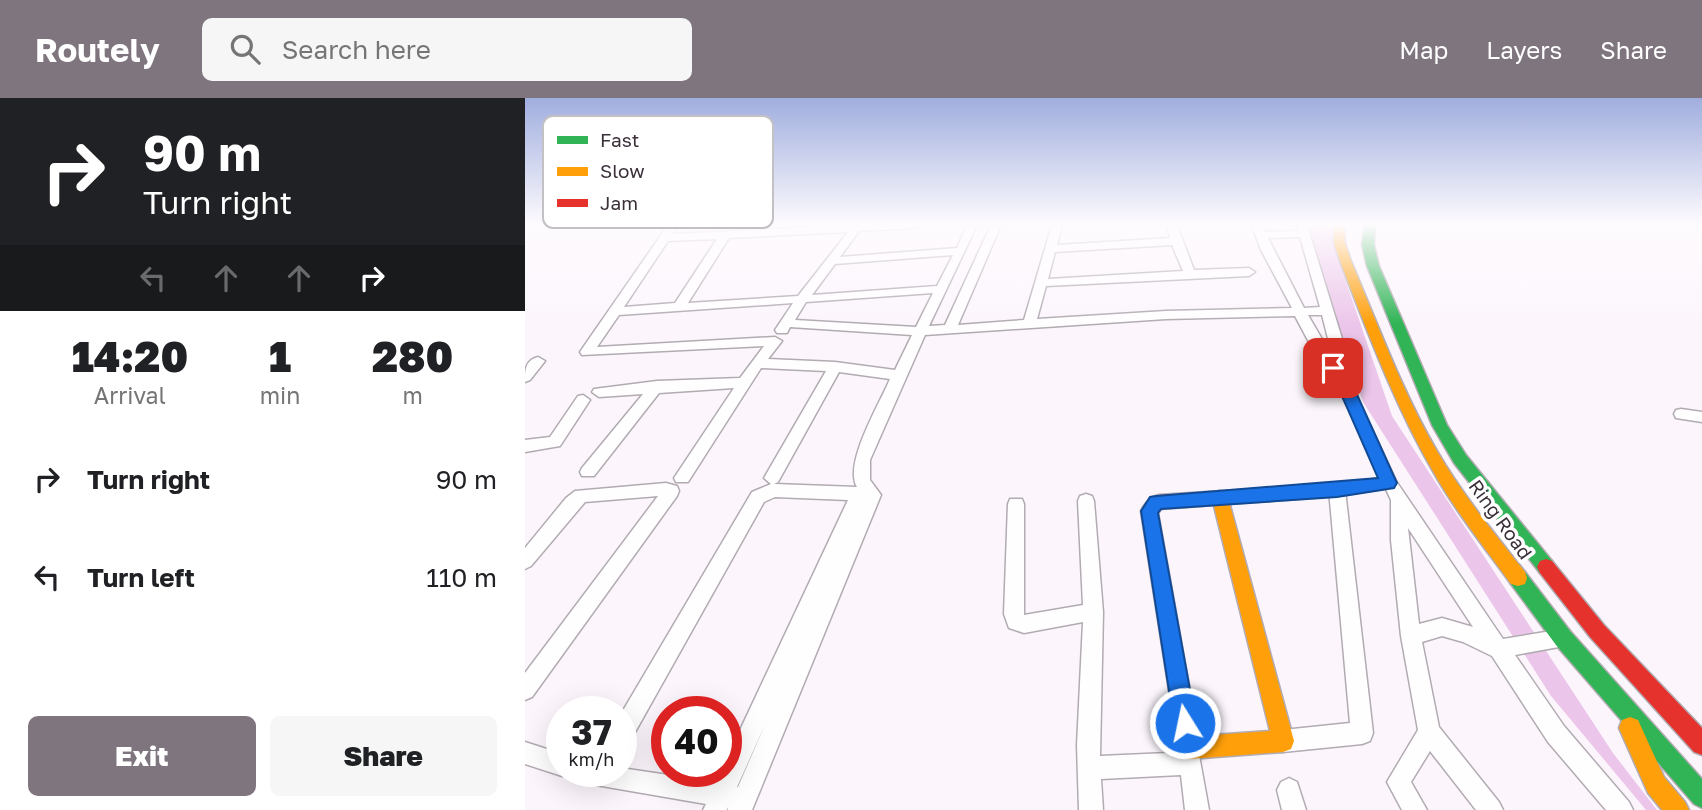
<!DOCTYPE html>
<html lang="en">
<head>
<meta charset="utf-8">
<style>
	:root { --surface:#fff; --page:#f6f6f6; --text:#202124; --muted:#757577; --accent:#7f757e }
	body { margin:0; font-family:"Golos Text",sans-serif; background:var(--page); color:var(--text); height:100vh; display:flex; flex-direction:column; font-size:26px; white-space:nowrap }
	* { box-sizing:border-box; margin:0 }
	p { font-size:23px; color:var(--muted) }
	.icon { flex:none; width:38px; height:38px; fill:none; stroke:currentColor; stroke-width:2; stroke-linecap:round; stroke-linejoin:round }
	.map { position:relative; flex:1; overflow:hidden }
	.details { display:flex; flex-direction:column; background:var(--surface); width:525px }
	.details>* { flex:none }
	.guide { background:#202124; color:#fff; overflow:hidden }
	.speed { position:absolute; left:21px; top:598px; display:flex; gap:14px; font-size:35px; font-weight:700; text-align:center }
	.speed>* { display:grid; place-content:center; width:91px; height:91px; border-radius:50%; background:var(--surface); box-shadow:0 7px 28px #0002; line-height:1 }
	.speed small { font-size:18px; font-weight:400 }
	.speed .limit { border:10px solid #d22; background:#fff; color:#111 }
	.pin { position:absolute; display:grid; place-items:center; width:60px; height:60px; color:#fff; margin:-30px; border-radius:14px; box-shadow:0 4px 10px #0006 }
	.me { position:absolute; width:77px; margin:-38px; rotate:350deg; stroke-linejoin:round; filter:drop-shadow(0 0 5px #0008) }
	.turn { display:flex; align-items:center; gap:24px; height:147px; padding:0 28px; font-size:32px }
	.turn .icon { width:91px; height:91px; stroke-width:2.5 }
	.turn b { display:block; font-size:49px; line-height:60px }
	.lanes { display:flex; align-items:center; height:66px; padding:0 28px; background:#0003; justify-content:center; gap:35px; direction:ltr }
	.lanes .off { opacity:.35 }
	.eta { display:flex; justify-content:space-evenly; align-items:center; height:119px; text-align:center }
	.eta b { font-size:42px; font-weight:800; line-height:49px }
	.primary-button { display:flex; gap:14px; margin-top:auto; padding:14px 28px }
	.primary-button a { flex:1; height:80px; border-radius:10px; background:var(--accent); color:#fff; font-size:28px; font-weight:800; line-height:80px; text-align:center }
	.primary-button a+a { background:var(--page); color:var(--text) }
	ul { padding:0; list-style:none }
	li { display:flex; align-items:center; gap:21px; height:98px; padding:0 28px }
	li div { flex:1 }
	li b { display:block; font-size:26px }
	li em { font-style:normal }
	header { display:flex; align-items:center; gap:42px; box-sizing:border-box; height:98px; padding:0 35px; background:var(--accent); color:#fff }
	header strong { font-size:33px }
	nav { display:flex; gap:38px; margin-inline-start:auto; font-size:24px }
	.search { width:490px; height:63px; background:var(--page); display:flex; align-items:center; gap:18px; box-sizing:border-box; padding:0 24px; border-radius:10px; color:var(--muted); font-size:26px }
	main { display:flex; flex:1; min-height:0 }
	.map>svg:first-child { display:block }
	.forest { fill:#ecc6ea }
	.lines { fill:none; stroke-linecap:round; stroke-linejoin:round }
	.street-casing { stroke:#b2abb2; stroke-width:3 }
	.fast-casing { stroke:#b2abb2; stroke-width:3 }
	.slow-casing { stroke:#b2abb2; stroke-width:3 }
	.jam-casing { stroke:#b2abb2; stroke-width:3 }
	.street { fill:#fffeff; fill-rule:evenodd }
	.fast { fill:#30b455; fill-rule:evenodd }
	.slow { fill:#ff9f0a; fill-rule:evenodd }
	.jam { fill:#e5322d; fill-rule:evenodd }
	.route { fill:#1a73e8; stroke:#114b97; stroke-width:2 }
	.labels { text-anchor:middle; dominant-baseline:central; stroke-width:7; stroke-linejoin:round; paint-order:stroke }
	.street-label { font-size:19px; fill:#3b303a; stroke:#fff }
	.key { fill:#fff; stroke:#c4c1c4; stroke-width:2 }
	.key-label { font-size:19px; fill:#3b303a }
</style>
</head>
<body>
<header>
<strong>Routely</strong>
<div class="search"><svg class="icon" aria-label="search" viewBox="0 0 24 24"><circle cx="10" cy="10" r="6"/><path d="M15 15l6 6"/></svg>Search here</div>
<nav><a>Map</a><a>Layers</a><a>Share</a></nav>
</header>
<main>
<section class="details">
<div class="guide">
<div class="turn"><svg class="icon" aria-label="right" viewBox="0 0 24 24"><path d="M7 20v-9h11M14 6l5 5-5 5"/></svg><div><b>90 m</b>Turn right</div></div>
<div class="lanes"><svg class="icon off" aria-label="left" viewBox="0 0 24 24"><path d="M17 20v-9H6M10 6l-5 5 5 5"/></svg><svg class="icon off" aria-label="ahead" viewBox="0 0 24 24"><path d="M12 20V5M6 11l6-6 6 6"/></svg><svg class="icon off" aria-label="ahead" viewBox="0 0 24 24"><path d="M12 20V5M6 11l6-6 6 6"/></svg><svg class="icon" aria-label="right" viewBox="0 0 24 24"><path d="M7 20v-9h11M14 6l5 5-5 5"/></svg></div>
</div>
<div class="eta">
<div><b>14:20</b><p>Arrival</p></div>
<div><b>1</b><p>min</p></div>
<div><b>280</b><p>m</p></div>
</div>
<ul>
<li><svg class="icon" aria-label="right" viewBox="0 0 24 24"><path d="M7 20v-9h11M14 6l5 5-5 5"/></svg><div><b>Turn right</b></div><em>90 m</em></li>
<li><svg class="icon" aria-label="left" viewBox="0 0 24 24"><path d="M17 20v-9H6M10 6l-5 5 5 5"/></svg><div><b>Turn left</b></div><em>110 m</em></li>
</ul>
<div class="primary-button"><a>Exit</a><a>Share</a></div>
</section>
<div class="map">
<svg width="1177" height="712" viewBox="0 0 1177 712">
	<rect width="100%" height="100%" fill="#fcf6fc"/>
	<path class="forest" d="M 788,127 L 807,127 L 814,163 L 867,318 L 1088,655 L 1132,712 L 1121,712 L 1026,598 L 838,304 L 783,129 Z"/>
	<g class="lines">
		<g class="street-casing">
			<path id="street" d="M 143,127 L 153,127 L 147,136 L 331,127 L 394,127 L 389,130 L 334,133 L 315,159 L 432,150 L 442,127 L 452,127 L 404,228 L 420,227 L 466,127 L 476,127 L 433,227 L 499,222 L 527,127 L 537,127 L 532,147 L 645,140 L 642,127 L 652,127 L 669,172 L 724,170 L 730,174 L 724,178 L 521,188 L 512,221 L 641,213 L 767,210 L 735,150 L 727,127 L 737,127 L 740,134 L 773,133 L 772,127 L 782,127 L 818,244 L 826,286 L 871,383 L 978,541 L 1038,531 L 1045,533 L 1048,540 L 1045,547 L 990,557 L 1039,628 L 1104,704 L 1108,712 L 1081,712 L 1023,644 L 967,558 L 938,544 L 917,538 L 897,544 L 914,629 L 974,704 L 978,712 L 951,712 L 905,653 L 886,684 L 902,712 L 877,712 L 862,684 L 893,632 L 876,538 L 866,442 L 866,402 L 814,291 L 787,250 L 770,218 L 641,221 L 400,237 L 345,362 L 345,382 L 356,397 L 227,712 L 203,712 L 203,709 L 202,712 L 178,712 L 181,706 L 65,686 L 62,678 L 63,674 L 96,674 L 96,670 L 191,684 L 196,674 L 201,674 L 201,662 L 323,402 L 250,399 L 239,404 L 104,645 L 96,648 L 96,616 L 227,394 L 246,386 L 239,380 L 301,273 L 236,270 L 163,384 L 151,384 L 149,380 L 209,290 L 134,295 L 69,378 L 57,378 L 55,374 L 57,370 L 118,296 L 74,299 L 67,294 L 69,291 L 132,283 L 215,280 L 239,248 L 57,257 L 55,254 L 57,251 ZM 323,134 L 273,198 L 163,205 L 204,140 ZM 775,139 L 795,209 L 779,210 L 743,140 ZM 192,141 L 150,205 L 99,209 L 143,143 ZM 647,147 L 658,173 L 523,181 L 530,154 ZM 428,157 L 412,188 L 287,197 L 310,166 ZM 408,195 L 391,229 L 270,222 L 281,204 ZM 268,205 L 250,232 L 252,235 L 262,235 L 265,229 L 387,237 L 370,272 L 310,264 L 243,261 L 257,243 L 250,239 L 72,249 L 94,217 ZM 783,217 L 797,217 L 808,260 ZM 314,274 L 365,281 C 355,305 318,366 332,389 L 249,386 L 253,384 ZM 883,430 L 948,529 L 917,520 L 894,526 ZM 242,622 L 213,689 L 212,689 Z
				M 13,259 L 20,263 L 5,282 L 0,284 C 0,273 0,262 13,259 Z
				M 58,297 L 65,302 L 35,348 L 0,354 L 0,342 L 25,339 L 53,298 Z
				M 1156,311 L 1177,314 L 1177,324 L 1151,320 L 1149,316 L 1151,312 Z
				M 141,385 L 152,388 L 154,393 L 152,398 L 7,599 L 0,602 L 0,575 L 133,398 L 60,404 L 6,468 L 0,471 L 0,450 L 41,400 L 50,393 Z
				M 812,386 L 818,387 L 820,392 L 848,635 L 845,643 L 837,646 L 758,654 L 750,651 L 747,643 L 750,635 L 758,632 L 825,625 L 804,392 L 806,387 Z
				M 561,396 L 567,398 L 569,403 L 578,514 L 575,658 L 666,654 L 674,657 L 684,712 L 660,712 L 656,677 L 576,681 L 578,712 L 554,712 L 552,647 L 558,524 L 499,535 L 484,530 L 479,516 L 483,406 L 485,401 L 497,401 L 499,406 L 499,517 L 558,507 L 553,403 L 555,398 Z
				M 0,644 L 37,656 L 37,674 L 45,675 L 37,678 L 0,666 Z
				M 764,680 L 772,684 L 781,712 L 757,712 L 752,692 L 756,684 Z"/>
		</g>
		<g class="fast-casing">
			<path id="fast" d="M 840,127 L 850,127 L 849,147 L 854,168 L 922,327 L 941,357 L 1027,463 L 1030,469 L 1027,475 L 1021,477 L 1015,475 L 929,365 L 907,327 L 842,168 L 837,147 Z
				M 993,472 L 1000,474 L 1045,533 L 1177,681 L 1177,710 L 1169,706 L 1031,547 L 986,486 L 984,480 L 986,474 Z"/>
		</g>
		<g class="slow-casing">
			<path id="slow" d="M 809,127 L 819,127 L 820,145 L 826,163 C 853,227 877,293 912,353 C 937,396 969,435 1000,474 L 1002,480 L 1000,486 L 993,488 L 986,486 C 960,450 931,414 909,375 C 870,308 843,235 815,163 L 809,145 Z
				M 695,393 L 701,395 L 703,400 L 769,643 L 766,651 L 758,654 L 664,661 L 656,658 L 653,650 L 616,413 C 620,404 629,396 640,399 L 642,404 L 633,415 L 673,638 L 745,633 L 687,400 L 689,395 Z
				M 1105,619 L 1113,622 L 1139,679 L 1160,704 L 1164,712 L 1137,712 L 1123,695 L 1094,630 L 1097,622 Z"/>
		</g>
		<g class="jam-casing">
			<path id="jam" d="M 864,379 L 870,381 L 872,385 L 870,389 L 812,398 L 634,411 L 628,409 L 626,404 L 628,399 L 634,397 L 812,386 Z
				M 1021,461 L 1027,463 L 1079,527 L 1177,630 L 1177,657 L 1169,654 L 1065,539 L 1015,475 L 1012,469 L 1015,463 Z"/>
		</g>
		<use href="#street" class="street"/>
		<use href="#fast" class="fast"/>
		<use href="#slow" class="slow"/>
		<use href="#jam" class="jam"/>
	</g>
	<linearGradient id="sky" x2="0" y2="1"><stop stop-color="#a0aedf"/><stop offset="0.56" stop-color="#fefbfe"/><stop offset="1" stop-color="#fefbfe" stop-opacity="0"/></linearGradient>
	<rect width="1177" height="226" fill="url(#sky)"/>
	<path class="route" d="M 808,265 L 813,267 L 829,290 L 872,385 L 869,390 L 812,399 L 636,411 L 633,415 L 671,625 L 667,633 L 660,636 L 652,633 L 649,625 L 616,413 L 625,399 L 631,398 L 853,380 L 814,291 L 801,270 Z"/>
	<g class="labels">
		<g class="street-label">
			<text transform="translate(976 421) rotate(54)">Ring Road</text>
		</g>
	</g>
	<rect x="18" y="18" width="230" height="112" rx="10" class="key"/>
	<rect x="32" y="38" width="31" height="8" fill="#30b455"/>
	<rect x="32" y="69" width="31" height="9" fill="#ff9f0a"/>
	<rect x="32" y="101" width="31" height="8" fill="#e5322d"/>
	<g class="key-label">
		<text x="75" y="49">Fast</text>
		<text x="75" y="80">Slow</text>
		<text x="75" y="112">Jam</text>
	</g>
</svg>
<div class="speed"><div>37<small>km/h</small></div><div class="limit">40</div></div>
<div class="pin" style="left:808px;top:270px;background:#d93025"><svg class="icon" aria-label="arrive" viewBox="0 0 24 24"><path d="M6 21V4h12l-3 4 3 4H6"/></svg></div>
<svg class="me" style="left:660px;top:625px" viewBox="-20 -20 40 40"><circle r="17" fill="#1a73e8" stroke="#fff" stroke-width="3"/><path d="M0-11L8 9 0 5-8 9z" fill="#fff"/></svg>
</div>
</main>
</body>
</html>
